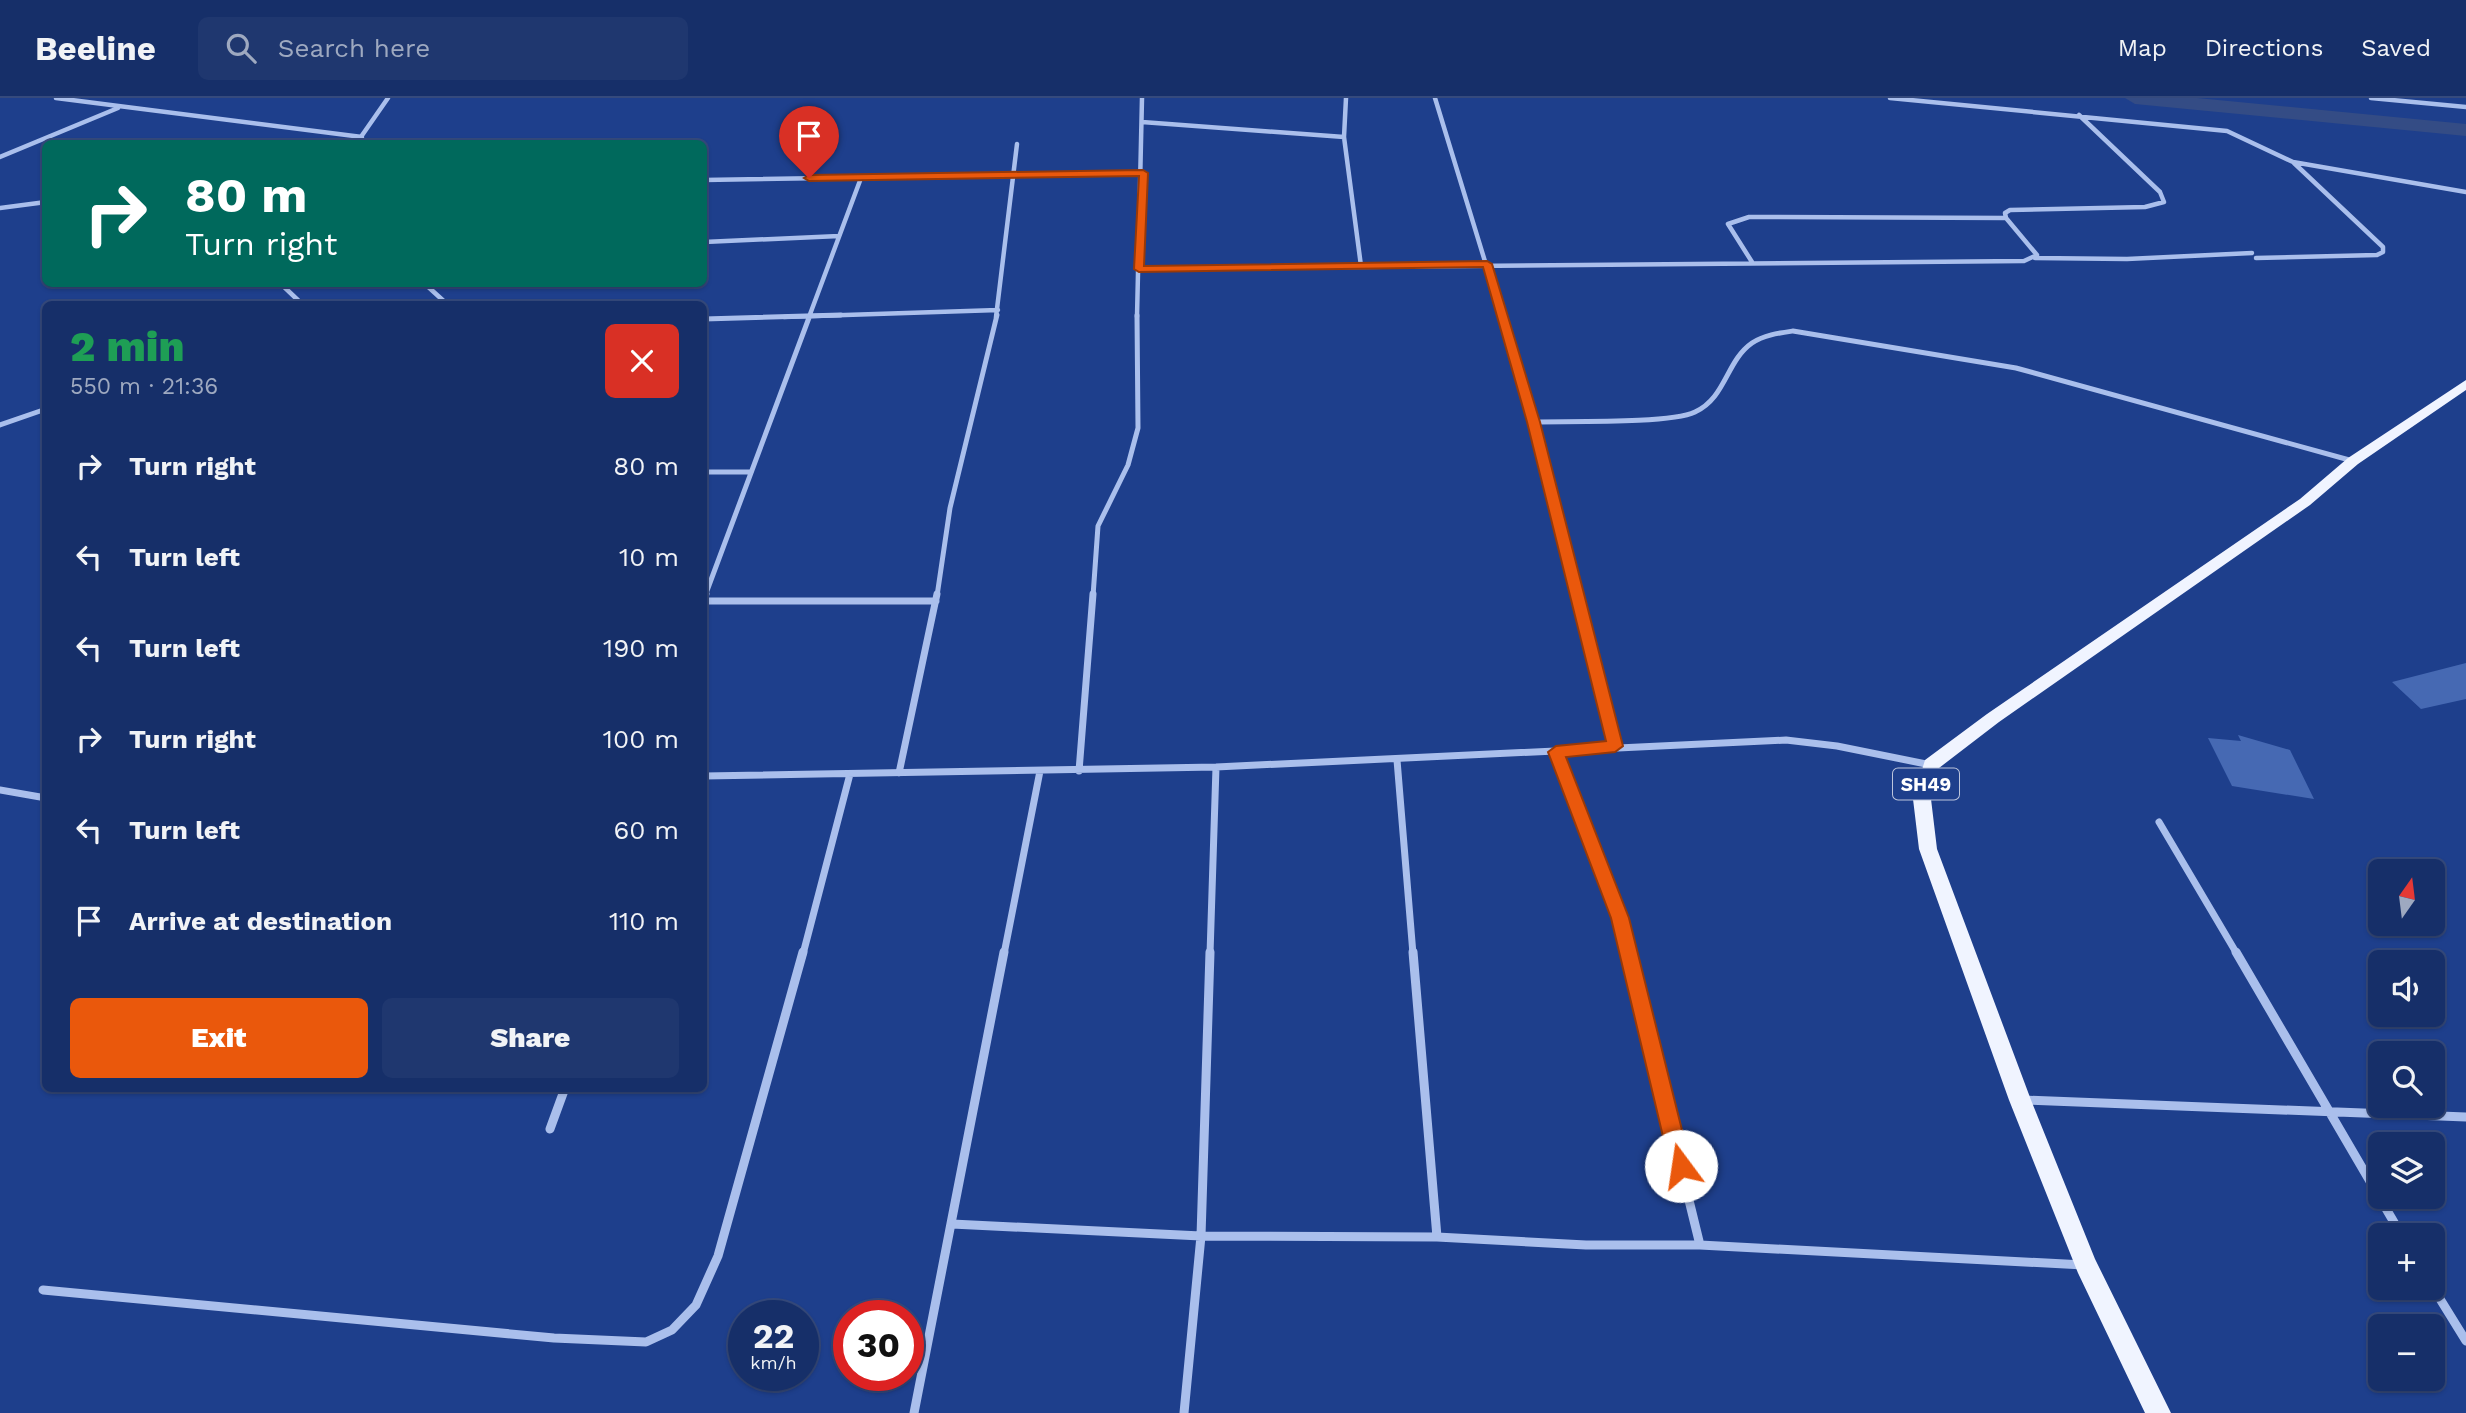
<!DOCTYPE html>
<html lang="en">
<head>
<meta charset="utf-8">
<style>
	:root { --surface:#162f69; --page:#1f376f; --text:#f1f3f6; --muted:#9ea9c0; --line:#354a7d; --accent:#ea580c }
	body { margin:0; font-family:"Work Sans",sans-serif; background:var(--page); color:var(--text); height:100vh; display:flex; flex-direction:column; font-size:26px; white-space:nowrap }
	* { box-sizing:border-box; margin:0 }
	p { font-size:23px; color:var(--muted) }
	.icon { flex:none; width:38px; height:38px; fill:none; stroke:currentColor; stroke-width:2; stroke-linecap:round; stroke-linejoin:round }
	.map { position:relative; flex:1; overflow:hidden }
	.panel { position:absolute; left:42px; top:203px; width:665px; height:791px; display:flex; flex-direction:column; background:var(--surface); border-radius:10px; box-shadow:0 2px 5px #0004,0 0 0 2px var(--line) }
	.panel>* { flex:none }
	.guide { position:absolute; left:42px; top:42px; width:665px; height:147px; border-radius:10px; box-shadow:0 2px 5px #0004,0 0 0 2px var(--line); background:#00695c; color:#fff; overflow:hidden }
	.needle { width:46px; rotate:14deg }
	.buttons { position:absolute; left:2368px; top:761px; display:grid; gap:14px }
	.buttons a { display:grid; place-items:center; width:77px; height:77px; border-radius:10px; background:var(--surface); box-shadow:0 2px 5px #0004,0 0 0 2px var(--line); font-size:35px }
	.speed { position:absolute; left:728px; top:1202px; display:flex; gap:14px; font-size:35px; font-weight:700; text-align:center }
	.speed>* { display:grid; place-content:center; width:91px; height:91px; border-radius:50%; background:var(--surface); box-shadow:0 2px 5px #0004,0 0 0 2px var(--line); line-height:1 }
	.speed small { font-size:18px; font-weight:400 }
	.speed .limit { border:10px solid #d22; background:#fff; color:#111 }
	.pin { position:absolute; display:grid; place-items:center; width:60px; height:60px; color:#fff; margin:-72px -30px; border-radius:50% 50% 50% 0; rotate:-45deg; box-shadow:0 0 7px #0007 }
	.pin .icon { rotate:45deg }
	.me { position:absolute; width:77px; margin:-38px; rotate:346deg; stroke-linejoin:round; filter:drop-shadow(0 0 5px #0008) }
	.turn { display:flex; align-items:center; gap:24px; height:147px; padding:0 28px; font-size:32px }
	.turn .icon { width:91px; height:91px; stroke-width:2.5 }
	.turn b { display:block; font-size:49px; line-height:60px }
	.round { display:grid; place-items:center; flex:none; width:74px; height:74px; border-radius:10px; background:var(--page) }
	.overview { display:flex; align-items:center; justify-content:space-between; height:119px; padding:0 28px }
	h1 { font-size:42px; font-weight:800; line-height:52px; color:#1e9e55 }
	.cta { display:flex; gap:14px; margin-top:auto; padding:14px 28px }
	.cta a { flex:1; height:80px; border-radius:10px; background:var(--accent); color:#fff; font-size:28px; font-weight:800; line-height:80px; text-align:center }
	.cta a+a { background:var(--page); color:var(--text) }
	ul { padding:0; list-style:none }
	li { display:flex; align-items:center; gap:21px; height:91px; padding:0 28px }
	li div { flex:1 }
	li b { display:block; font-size:26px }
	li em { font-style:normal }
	header { display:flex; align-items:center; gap:42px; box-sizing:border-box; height:98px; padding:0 35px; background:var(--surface); border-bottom:2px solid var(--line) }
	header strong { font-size:33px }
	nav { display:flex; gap:38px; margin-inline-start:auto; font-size:24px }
	.search { width:490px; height:63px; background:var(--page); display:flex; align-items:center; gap:18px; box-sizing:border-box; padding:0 24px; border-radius:10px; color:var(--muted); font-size:26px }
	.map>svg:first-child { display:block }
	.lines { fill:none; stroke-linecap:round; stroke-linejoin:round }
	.canal { fill:#344c85; fill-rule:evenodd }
	.building { fill:#4669b3 }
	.minor-far3 { stroke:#aabfec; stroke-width:4.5 }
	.minor-far2 { stroke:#aabfec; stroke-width:5 }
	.minor-far1 { stroke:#aabfec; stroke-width:7 }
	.minor { stroke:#aabfec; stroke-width:9 }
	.primary { fill:#f0f4ff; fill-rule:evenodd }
	.route { fill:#ea580c; stroke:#983908; stroke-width:2 }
	.labels { text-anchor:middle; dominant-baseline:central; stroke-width:5; stroke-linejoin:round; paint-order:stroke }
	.shield { fill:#1e3f8c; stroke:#bcc5dc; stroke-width:2 }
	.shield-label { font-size:19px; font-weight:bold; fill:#fff }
</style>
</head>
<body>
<header>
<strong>Beeline</strong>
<div class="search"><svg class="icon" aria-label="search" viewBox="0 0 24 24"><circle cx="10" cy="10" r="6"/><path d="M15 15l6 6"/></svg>Search here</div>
<nav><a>Map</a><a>Directions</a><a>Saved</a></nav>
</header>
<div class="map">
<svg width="2466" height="1315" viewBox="0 0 2466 1315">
	<rect width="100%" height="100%" fill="#1e3f8c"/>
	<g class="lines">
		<path class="canal" d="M 2125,0 L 2197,0 L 2466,26 L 2466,38 L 2135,6 Z"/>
	</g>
	<path class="building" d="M 2466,565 L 2466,601 L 2421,611 L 2392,584 Z
		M 2238,637 L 2290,652 L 2314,701 L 2232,688 L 2208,640 L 2241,643 Z"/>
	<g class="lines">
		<path class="minor-far3" d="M 56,0 L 362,39
			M 1346,0 L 1344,39 L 1361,168
			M 1435,0 L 1502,219
			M 1890,0 L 2227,33 L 2293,64 L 2466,94
			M 2371,0 L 2466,9
			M 1142,24 L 1344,39
			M 356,46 L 388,0
			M 0,59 L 118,10
			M 704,82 L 1143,75
			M 0,110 L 46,104
			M 704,144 L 839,138
			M 2035,160 L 2127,161 L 2252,155
			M 2256,160 L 2377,157 L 2383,154 L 2383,149 L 2294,65
			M 1752,164 L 1728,126 L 1749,119 L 2006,120
			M 1139,171 L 2024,163 L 2037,157 L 2006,120 L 2005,115 L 2010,112 L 2145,109 L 2164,104 L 2160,94 L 2079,17
			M 281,186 L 302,206
			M 425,186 L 447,206
			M 784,219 L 998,212
			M 809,219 L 861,80
			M 996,219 L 1017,46
			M 1137,219 L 1142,0"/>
		<path class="minor-far2" d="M 1501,217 L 1534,324 L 1577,498
			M 704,221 L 841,217
			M 1534,324 C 1567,323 1670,326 1695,314 C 1726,300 1726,263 1752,245 C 1764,237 1779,235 1793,233 L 2016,270 L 2353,363
			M 0,327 L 46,311
			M 704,374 L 751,374
			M 705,498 L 810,217
			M 937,498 L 950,410 L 997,217
			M 1093,498 L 1098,428 L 1128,367 L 1138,330 L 1137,217"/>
		<path class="minor-far1" d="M 1577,496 L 1615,648
			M 704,501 L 706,496
			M 704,503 L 936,503
			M 1556,654 L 1620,820 L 1629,856
			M 1397,662 L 1413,856
			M 1079,673 L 1093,496
			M 899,675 L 937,496
			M 704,678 L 1216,669 L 1786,642 L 1837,648 L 1931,667
			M 0,692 L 46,700
			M 2159,724 L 2237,856
			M 803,856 L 850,676
			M 1004,856 L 1040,673
			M 1210,856 L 1216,669"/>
		<path class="minor" d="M 1413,854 L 1437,1139
			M 1628,854 L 1700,1147
			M 2236,854 L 2402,1138
			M 2023,1002 L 2466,1019
			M 550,1031 L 565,990
			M 952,1126 L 1201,1138 L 1437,1139 L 1586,1147 L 1700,1147 L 2084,1167
			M 2432,1188 L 2466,1243
			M 43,1192 L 554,1240 L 646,1244 L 672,1232 L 696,1207 L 718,1158 L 803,854
			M 914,1315 L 1004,854
			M 1184,1315 L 1201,1138 L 1210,854"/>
		<path class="primary" d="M 2466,282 L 2466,292 L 2358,366 L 2310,407 L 1999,624 L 1939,670 L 1931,701 L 1937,751 L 2031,1002 L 2095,1161 L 2171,1315 L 2145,1315 L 2078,1175 L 2009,1002 L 1919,751 L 1913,701 L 1925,662 L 1987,616 L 2300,401 L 2348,360 Z"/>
	</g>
	<path class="route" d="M 1143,72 L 1148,75 L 1144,168 L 1487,163 L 1492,166 L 1540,324 L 1623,648 L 1615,654 L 1566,659 L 1629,820 L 1691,1068 L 1688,1075 L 1681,1077 L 1673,1075 L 1670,1068 L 1611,820 L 1548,654 L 1556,648 L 1606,643 L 1527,324 L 1483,169 L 1139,174 L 1134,171 L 1139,78 L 809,83 L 804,80 L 809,77 Z"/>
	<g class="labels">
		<rect class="shield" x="1893" y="670.5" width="66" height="31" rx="5"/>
		<g class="shield-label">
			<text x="1926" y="686">SH49</text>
		</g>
	</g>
</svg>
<div class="buttons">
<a><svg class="needle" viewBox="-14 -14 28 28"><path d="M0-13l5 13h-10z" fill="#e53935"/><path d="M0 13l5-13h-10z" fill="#9ea9c0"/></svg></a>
<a><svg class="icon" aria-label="sound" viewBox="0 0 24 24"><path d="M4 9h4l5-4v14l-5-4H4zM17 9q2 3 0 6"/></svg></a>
<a><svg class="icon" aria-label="search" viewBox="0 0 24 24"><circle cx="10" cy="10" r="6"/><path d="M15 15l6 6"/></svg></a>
<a><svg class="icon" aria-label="layers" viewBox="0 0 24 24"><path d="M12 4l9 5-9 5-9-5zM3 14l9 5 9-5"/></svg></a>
<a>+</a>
<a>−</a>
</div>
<div class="speed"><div>22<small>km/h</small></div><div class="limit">30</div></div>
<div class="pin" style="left:809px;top:80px;background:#d93025"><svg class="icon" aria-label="arrive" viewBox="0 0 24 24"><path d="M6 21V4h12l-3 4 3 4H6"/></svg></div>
<svg class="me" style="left:1681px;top:1068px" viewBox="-20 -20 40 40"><circle r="19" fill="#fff"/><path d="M0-13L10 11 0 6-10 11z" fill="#ea580c"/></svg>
<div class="guide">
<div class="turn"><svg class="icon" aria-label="right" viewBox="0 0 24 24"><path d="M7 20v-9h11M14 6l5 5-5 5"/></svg><div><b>80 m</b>Turn right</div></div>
</div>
<section class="panel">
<div class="overview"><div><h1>2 min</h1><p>550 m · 21:36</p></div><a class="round" style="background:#d93025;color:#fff"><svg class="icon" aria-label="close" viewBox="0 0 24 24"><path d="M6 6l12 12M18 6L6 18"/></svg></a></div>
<ul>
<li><svg class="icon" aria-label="right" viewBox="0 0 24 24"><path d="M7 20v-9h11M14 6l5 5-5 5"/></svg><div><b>Turn right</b></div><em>80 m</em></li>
<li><svg class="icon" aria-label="left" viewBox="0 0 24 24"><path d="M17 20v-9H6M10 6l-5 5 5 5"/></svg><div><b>Turn left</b></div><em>10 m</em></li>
<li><svg class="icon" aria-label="left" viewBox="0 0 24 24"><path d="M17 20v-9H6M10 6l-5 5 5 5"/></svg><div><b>Turn left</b></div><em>190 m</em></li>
<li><svg class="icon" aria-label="right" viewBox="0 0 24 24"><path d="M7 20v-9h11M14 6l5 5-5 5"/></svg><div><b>Turn right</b></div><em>100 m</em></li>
<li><svg class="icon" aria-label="left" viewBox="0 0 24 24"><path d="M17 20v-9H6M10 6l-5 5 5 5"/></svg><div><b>Turn left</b></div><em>60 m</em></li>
<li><svg class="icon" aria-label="arrive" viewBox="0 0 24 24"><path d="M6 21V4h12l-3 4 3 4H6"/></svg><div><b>Arrive at destination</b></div><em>110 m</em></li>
</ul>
<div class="cta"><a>Exit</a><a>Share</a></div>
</section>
</div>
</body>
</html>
